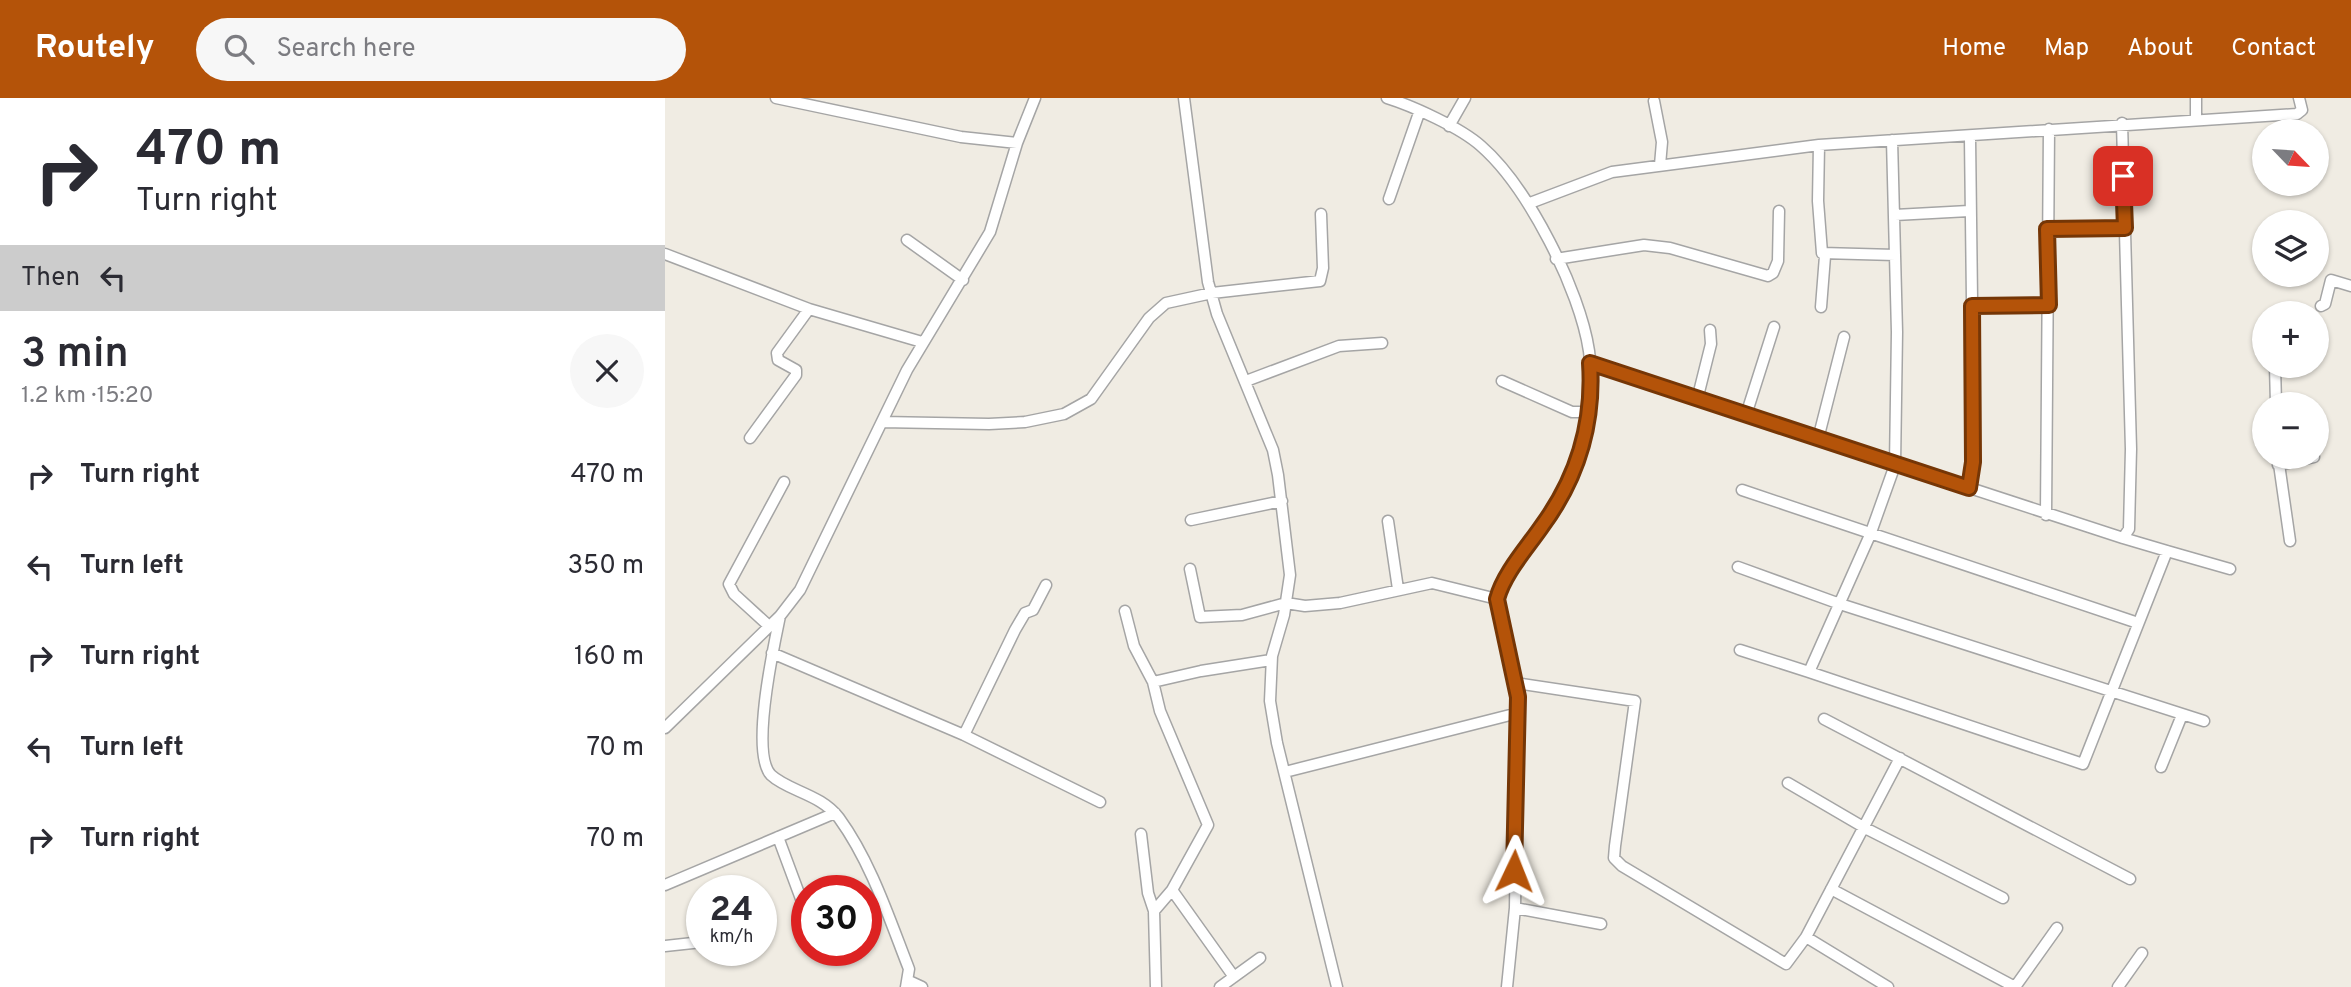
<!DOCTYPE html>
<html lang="en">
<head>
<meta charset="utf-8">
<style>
	:root { --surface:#fff; --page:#f7f7f7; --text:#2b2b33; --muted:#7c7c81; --accent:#b45309 }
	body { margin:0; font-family:Overpass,sans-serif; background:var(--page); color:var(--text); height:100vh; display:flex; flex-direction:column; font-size:26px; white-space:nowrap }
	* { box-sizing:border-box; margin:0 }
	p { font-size:23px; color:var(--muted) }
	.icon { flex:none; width:38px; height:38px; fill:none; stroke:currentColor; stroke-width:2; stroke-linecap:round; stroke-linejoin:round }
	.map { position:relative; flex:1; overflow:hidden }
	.panel { display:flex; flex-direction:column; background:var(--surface); width:665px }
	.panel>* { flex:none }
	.banner { background:#fff; color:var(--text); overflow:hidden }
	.needle { width:46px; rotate:115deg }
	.fabs { position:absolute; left:1587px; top:21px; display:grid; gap:14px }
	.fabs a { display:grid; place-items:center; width:77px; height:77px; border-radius:50%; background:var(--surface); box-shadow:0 2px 5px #0004; font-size:35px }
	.speed { position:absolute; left:21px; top:777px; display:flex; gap:14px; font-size:35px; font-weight:700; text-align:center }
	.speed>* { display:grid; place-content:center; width:91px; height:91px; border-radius:50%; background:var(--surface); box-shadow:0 2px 5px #0004; line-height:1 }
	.speed small { font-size:18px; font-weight:400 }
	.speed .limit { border:10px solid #d22; background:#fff; color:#111 }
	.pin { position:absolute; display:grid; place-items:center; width:60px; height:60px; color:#fff; margin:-30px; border-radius:14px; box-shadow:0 4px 10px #0006 }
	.me { position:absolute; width:77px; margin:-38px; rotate:2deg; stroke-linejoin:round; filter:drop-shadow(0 0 5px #0008) }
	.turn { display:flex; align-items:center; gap:24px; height:147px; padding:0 21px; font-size:32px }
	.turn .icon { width:91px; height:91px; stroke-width:2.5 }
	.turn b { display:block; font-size:49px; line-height:60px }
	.then { display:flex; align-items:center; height:66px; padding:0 21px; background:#0003; gap:14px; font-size:26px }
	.round { display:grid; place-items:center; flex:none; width:74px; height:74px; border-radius:37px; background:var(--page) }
	.head { display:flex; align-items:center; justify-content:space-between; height:119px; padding:0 21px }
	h1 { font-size:42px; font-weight:600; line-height:52px }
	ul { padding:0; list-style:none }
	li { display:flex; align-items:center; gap:21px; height:91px; padding:0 21px }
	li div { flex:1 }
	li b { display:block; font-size:26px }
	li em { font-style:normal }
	header { display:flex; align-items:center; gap:42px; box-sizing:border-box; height:98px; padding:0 35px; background:var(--accent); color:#fff }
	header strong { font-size:33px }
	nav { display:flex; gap:38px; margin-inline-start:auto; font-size:24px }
	.search { width:490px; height:63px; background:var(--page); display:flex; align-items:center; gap:18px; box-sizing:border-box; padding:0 24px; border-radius:38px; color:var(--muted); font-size:26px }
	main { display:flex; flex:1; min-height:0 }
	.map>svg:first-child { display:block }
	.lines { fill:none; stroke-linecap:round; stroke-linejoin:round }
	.minor-casing { stroke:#a5a5a5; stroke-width:13 }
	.minor { stroke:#fff; stroke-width:10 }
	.route-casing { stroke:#753606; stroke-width:18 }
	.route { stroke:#b45309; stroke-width:12 }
</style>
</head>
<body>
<header>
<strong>Routely</strong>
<div class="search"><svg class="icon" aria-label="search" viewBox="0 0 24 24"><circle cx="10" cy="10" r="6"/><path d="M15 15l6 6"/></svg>Search here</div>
<nav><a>Home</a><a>Map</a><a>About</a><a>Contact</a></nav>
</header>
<main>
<section class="panel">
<div class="banner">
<div class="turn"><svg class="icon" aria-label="right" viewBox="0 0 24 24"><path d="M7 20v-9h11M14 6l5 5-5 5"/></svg><div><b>470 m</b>Turn right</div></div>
<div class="then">Then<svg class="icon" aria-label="left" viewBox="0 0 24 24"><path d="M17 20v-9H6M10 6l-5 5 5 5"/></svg></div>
</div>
<div class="head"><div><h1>3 min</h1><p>1.2 km · 15:20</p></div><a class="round"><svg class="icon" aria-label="close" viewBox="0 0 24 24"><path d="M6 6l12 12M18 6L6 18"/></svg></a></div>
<ul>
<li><svg class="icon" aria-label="right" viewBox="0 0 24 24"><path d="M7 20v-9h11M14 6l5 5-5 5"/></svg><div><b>Turn right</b></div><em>470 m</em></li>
<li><svg class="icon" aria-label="left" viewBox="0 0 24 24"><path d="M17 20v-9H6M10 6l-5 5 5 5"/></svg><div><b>Turn left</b></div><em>350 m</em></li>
<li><svg class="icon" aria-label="right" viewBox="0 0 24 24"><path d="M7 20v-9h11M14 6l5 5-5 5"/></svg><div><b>Turn right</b></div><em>160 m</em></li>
<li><svg class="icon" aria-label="left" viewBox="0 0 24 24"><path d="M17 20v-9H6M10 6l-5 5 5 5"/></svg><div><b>Turn left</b></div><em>70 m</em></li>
<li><svg class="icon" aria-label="right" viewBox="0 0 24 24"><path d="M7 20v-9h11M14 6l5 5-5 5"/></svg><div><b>Turn right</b></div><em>70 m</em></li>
</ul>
</section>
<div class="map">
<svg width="1686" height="889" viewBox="0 0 1686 889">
	<rect width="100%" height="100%" fill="#f0ece3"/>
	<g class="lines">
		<g class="minor-casing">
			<path id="minor" d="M 111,0 L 296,39 L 352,45
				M 519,0 L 543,184 L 552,216 L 608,352 L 613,377 L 625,477 L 619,517 L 607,558 L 605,603 L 612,645 L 672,889
				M 722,0 C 748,8 796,30 816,48 C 863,89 915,192 924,253 C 929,286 926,328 915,359 C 907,382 893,404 880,425 C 864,448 839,473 832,501 L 853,599 L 850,810 L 842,889
				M 989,3 L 997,44 L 995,67
				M 1531,22 L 1531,0
				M 784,28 L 800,0
				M 1227,42 L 1232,234 L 1230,367 L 1205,437 L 1144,574 L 1418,666 L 1502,453 L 1458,440
				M 1154,47 L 1153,103 L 1157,155 L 1230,157
				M 724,101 L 754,15
				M 865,105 L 947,74 L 1154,47 L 1632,16 L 1637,12 L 1634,0
				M 1230,117 L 1304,113
				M 1382,131 L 1460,130
				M 242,142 L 298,182
				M 0,156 L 144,211 L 257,244
				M 891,161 L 979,147 L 1005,150 L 1103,178 L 1108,175 L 1113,163 L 1114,113
				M 1306,208 L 1384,207
				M 1656,208 L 1660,206 L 1666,182 L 1686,188
				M 1156,209 L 1160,158
				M 925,266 L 1458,440 L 1464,431 L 1466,351 L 1457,25
				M 1610,268 L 1611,306
				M 581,283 L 674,248 L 717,245
				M 837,283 L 907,314 L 923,314
				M 1032,302 L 1046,246 L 1045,232
				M 1081,317 L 1109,229
				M 217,324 L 324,326 L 360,324 L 399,316 L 426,301 L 484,220 L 501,205 L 547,195 L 655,183 L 658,170 L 656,116
				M 85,340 L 131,277 L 131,272 L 113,262 L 112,255 L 144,211
				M 1153,341 L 1179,239
				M 1613,359 L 1625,443
				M 1613,367 L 1649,359
				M 1304,390 L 1309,364 L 1305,40
				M 1077,392 L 1473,525
				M 1381,417 L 1384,31
				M 526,422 L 617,403
				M 723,423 L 733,491
				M 1502,453 L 1565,471
				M 1073,469 L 1175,506 L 1539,623
				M 525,471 L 535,519 L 577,517 L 621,505 L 640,508 L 675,505 L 767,485 L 832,501
				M 460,513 L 469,548 L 488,584 L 495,613 L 543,727 L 507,792 L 489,813
				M 115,518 C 109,547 85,655 106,677 C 123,693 156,696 174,720 C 206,764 224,820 244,871 L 241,889
				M 104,528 L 69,496 L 64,486 L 119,384
				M 1075,552 L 1144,574
				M 107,555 L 299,637 L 435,704
				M 488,584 L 536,573 L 606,562
				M 851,585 L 970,603 L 950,748 L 949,760 L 957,768 L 1121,866 L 1141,839
				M 1159,621 L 1465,781
				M 0,630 L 115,518 L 135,492 L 242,272 L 325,134 L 352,45 L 370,0
				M 299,637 L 350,532 L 360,515 L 368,512 L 381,487
				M 1496,669 L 1517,617
				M 620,674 L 853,615
				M 1123,685 L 1200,730 L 1338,800
				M 476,736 L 483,795 L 489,813 L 491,889
				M 113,739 L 142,817
				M 0,787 L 170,715
				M 1166,791 L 1350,889
				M 507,792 L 569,879
				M 850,810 L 936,826
				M 0,848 L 37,844
				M 244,883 L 257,889
				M 555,889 L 595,860
				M 1223,889 L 1141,839 L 1235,660
				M 1350,889 L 1392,830
				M 1453,889 L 1477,855"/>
		</g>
		<use href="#minor" class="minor"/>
	</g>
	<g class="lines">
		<g class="route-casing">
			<path id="route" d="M 849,773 L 853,599 L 832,501 C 839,475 862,450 877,428 C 913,379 929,325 925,265 L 1304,390 L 1308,364 L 1307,208 L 1384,207 L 1382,131 L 1460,130 L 1458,78"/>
		</g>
		<use href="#route" class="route"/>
	</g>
</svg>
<div class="fabs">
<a><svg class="needle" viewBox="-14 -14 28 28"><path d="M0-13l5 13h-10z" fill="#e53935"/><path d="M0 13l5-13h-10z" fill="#7c7c81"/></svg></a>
<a><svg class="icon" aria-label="layers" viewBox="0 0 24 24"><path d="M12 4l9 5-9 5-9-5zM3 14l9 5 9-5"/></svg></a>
<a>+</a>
<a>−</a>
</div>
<div class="speed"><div>24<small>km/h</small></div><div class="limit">30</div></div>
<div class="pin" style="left:1458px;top:78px;background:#d93025"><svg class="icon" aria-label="arrive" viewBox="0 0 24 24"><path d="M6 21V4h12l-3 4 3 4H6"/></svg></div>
<svg class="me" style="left:849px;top:773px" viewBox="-20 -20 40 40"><path d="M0-17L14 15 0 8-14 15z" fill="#b45309" stroke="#fff" stroke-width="4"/></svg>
</div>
</main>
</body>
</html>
